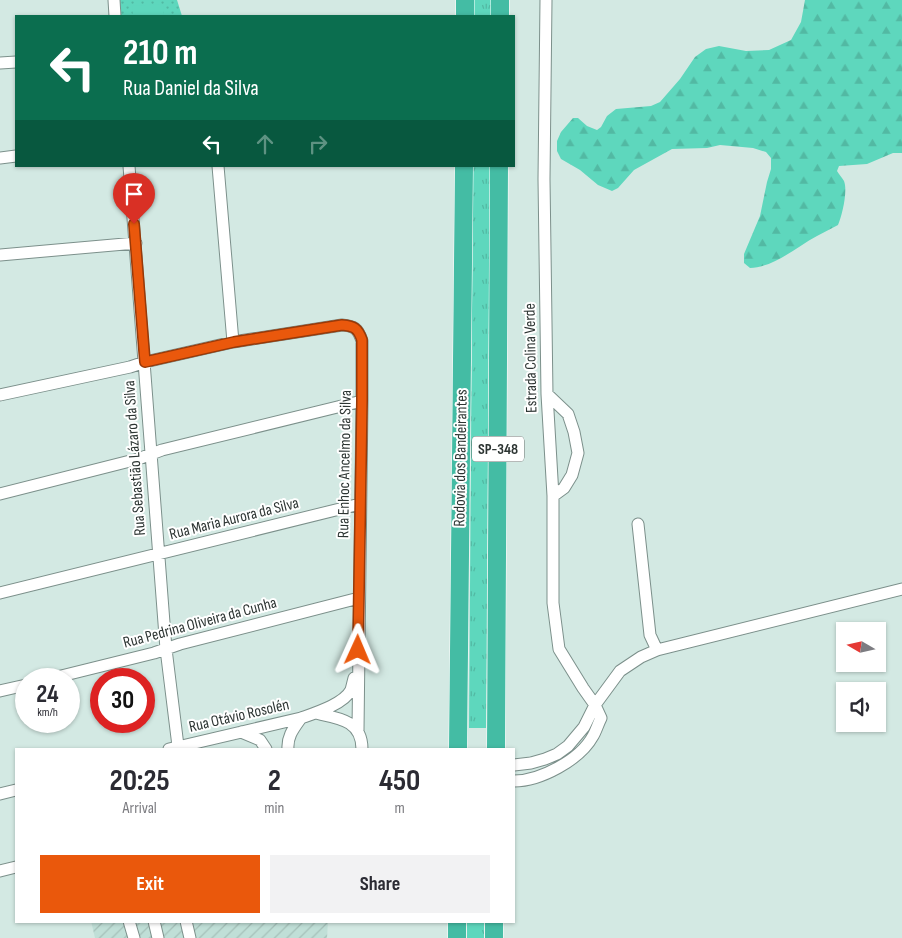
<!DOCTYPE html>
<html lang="en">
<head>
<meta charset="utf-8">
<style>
	:root { --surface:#fff; --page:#f2f2f3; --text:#2b2b33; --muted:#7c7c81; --accent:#ea580c }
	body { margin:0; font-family:"Sofia Sans Condensed",sans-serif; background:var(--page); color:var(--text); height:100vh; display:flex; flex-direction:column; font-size:19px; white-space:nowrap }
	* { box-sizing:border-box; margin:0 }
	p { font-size:16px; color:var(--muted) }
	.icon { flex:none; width:28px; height:28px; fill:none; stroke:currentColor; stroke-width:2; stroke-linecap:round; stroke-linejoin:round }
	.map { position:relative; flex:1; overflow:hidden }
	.panel { position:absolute; left:15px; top:748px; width:500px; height:175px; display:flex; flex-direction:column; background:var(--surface); border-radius:0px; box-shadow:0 1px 4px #0004 }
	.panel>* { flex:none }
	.hud { position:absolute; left:15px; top:15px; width:500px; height:152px; border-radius:0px; box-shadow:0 1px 4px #0004; background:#0b6e4f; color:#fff; overflow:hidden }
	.needle { width:32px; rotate:279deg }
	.controls { position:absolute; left:836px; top:622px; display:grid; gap:10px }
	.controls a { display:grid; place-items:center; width:50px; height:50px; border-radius:0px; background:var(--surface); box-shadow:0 1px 4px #0004; font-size:25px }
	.speed { position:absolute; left:15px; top:668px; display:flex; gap:10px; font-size:25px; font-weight:700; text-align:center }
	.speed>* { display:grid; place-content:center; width:65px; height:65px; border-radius:50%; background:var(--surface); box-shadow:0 1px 4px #0004; line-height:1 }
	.speed small { font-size:12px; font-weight:400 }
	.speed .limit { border:8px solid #d22; background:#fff; color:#111 }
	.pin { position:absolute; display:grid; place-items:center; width:42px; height:42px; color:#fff; margin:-51px -21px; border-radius:50% 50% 50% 0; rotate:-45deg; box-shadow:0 0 5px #0007 }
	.pin .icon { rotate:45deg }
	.me { position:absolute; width:55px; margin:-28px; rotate:1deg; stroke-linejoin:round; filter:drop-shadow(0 0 4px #0008) }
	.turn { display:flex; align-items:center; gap:18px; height:105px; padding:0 25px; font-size:22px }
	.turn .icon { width:65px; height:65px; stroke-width:2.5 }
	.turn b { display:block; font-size:35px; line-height:42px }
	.lanes { display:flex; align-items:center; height:48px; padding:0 25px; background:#0003; justify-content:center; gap:25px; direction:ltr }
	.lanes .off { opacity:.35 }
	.eta { display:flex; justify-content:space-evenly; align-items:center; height:85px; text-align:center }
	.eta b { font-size:30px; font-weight:700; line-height:35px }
	.cta { display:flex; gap:10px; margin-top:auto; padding:10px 25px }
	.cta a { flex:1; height:58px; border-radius:0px; background:var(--accent); color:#fff; font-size:20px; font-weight:700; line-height:58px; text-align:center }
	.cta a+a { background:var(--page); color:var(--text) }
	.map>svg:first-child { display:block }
	.industrial { fill:url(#industrial-furrows) }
	.grass { fill:url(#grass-tufts) }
	.forest { fill:url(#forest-firs) }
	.park { fill:url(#park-dots) }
	.pitch { fill:#5ed7bd }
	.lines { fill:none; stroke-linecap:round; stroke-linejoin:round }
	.minor-casing { stroke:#7c908b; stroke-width:13 }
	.highway-casing { stroke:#fff; stroke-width:19 }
	.minor { stroke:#fff; stroke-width:11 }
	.highway { stroke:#44bca4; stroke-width:18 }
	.route-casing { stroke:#983908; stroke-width:12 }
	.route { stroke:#ea580c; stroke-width:9 }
	.labels { text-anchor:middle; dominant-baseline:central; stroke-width:4; stroke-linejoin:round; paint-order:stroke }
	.shield { fill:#fff; stroke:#6c7270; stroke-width:1 }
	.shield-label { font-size:15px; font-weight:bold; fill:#2d3533 }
	.street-label { font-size:16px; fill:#2d3533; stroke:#fff }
</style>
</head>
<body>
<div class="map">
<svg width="902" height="938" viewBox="0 0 902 938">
	<defs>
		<pattern id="industrial-furrows" width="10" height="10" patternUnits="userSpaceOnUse" patternTransform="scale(1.25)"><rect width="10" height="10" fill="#c0dfd7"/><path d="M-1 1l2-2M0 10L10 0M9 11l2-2" fill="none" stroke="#a5c0b9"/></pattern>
		<pattern id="grass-tufts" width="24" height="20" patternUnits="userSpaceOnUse" patternTransform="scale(1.25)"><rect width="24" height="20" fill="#5ed7bd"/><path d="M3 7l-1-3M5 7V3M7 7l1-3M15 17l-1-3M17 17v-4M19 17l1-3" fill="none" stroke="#52b9a3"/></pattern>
		<pattern id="forest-firs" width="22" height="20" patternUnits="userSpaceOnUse" patternTransform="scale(1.25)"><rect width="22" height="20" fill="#5ed7bd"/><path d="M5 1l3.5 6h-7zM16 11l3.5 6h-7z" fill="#52b9a3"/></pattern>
		<pattern id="park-dots" width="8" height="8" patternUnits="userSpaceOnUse" patternTransform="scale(1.25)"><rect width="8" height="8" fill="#5ed7bd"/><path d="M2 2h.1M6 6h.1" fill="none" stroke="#52b9a3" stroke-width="1.8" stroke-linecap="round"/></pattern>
	</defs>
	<rect width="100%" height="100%" fill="#d3e9e3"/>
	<path class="industrial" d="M 91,921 L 328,921 L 327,938 L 95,938 Z"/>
	<path class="grass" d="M 474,0 L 491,0 L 491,16 L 474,16 Z
		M 473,166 L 490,166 L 486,728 L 469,728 Z
		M 467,921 L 484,921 L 484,938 L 467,938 Z"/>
	<path class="forest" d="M 805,0 L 902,0 L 902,153 L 893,153 L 867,164 L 839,166 L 837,171 C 839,174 842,178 844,181 C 848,191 842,216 838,225 C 831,229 824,232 817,236 C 796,247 775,267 750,268 L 744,263 L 744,254 L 760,216 L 767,182 L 771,169 L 771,158 L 766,152 L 753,148 L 720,145 L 707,148 L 672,149 L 634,170 L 618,188 L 612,191 L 598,185 L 580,170 L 561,159 L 557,151 L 557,141 L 561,132 L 573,118 L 578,118 L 587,126 L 597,130 L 601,127 L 607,116 L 616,109 L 651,106 L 660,102 L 680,79 L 695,57 L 706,49 L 719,46 L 746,51 L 769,50 L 791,40 L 801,22 Z"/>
	<path class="park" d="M 118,0 L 177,0 L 182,16 L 119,16 Z"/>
	<path class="pitch" d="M 163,4 L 164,16 L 133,16 L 132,6 Z"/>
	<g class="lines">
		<g class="minor-casing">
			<path id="minor" d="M 114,0 L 115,16
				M 0,63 L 16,62
				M 0,158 L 16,156
				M 129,166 L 166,649 L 178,746
				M 218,166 L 233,342
				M 0,255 L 136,243
				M 547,394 L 568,414 L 574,432 L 578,453 L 572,475 L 564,488 L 553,496
				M 0,395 L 130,367 L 145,362 L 233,342 L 342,325 C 354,326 358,328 362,341 L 362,401 L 358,730
				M 0,494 L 138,459 L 162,450 L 362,401
				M 638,524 L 650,635 L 657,650
				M 0,593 L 360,504
				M 49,679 L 154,653 L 180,644 L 359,598
				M 0,691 L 26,685
				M 315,713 C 338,718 362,720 362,749
				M 241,732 L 260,740 L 266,749
				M 169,749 L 301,718 C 315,713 344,704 351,690 C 352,686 353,682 354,678
				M 288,749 C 287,736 294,728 301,718
				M 514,765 L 531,763 L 545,759 L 557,754 L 568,746 L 584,727 L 595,705 L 620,671 L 641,657 L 657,650 L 902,589
				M 514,781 C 540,781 580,760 593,736 C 596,731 598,724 601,718 L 595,705 L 583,688 L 559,649 L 553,603 L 553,496 L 547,394 L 544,179 L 546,0
				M 0,794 L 16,790
				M 0,871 L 16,867
				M 129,921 L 134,938
				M 154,921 L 158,938
				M 186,921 L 190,938"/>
		</g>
		<g class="highway-casing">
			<path id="highway" d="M 465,16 L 465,0
				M 500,16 L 500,0
				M 458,749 L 464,166
				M 496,749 L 499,166
				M 457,921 L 457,938
				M 494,938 L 494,921"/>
		</g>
		<use href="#minor" class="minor"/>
		<use href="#highway" class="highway"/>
	</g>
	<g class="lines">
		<g class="route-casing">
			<path id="route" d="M 134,224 L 145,362 L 234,342 L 342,325 C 354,326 358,328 362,340 L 362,401 L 358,650"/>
		</g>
		<use href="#route" class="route"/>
	</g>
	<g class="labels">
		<rect class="shield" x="472" y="436.5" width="52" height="25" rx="4"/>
		<g class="shield-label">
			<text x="498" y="449">SP-348</text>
		</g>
		<g class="street-label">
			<text transform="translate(531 358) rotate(-91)">Estrada Colina Verde</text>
			<text transform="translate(135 458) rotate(-94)">Rua Sebastião Lázaro da Silva</text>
			<text transform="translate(461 458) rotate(-89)">Rodovia dos Bandeirantes</text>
			<text transform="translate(345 464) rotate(-89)">Rua Enhoc Ancelmo da Silva</text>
			<text transform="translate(234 519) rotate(-14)">Rua Maria Aurora da Silva</text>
			<text transform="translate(200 623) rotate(-15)">Rua Pedrina Oliveira da Cunha</text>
			<text transform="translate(239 716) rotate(-13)">Rua Otávio Rosolén</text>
		</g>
	</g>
</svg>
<div class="controls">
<a><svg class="needle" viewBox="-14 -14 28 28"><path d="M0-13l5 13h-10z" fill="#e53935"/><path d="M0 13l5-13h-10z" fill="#7c7c81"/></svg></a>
<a><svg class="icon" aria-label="sound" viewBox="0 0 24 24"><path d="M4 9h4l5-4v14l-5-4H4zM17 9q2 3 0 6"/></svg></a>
</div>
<div class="speed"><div>24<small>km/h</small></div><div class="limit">30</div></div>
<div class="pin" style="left:134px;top:224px;background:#d93025"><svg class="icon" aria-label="arrive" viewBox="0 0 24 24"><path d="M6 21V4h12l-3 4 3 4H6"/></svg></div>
<svg class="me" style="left:358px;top:650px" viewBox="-20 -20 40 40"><path d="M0-17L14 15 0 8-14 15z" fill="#ea580c" stroke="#fff" stroke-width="4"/></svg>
<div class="hud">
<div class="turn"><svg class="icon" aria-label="left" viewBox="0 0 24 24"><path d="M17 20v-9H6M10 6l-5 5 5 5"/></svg><div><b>210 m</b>Rua Daniel da Silva</div></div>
<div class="lanes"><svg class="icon" aria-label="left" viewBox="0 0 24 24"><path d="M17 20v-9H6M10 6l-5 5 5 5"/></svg><svg class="icon off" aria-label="ahead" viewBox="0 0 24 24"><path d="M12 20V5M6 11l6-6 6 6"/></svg><svg class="icon off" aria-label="right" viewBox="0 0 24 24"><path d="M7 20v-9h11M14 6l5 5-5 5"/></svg></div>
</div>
<section class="panel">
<div class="eta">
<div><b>20:25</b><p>Arrival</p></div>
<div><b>2</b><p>min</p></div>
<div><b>450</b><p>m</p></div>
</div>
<div class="cta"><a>Exit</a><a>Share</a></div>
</section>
</div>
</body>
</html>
